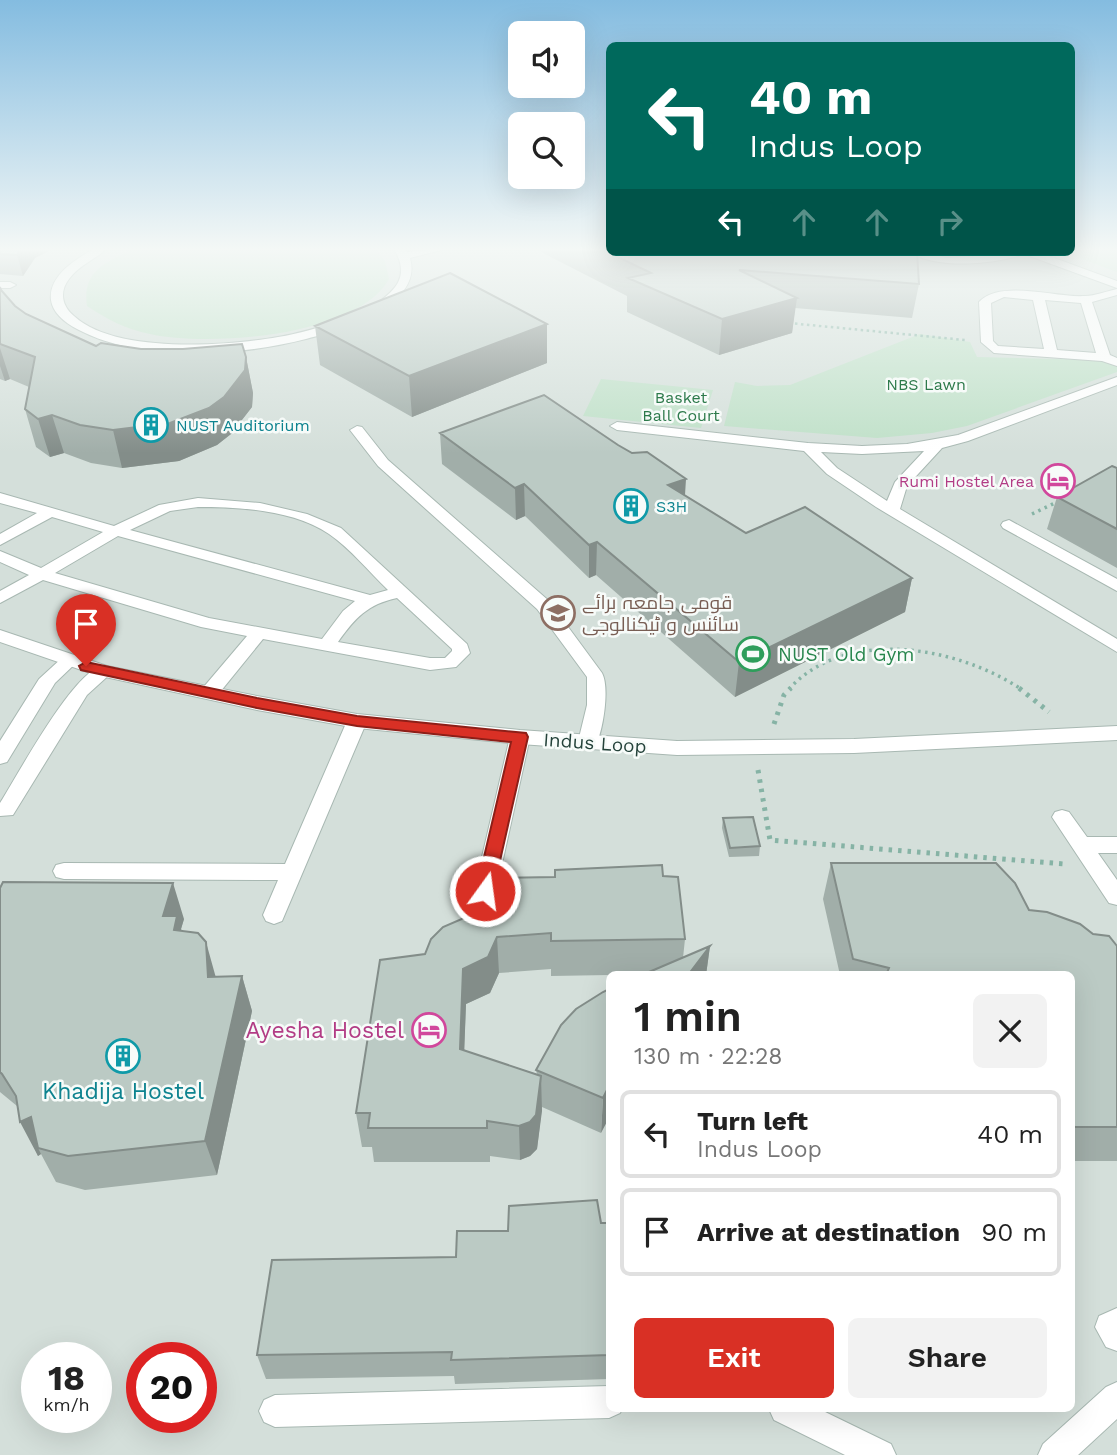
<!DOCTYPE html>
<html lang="en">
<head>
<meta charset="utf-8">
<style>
	:root { --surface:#fff; --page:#f2f2f2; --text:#222; --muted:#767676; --line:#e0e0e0; --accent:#d93025 }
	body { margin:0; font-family:"Work Sans",Cairo,sans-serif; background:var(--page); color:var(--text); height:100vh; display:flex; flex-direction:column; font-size:26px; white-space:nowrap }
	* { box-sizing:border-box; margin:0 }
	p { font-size:23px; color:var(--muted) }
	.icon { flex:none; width:38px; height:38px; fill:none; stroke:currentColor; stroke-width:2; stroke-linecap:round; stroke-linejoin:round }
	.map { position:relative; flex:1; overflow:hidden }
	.sheet { position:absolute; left:606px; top:971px; width:469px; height:441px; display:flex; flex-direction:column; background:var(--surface); border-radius:10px; box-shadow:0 7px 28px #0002 }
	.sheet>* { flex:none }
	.hud { position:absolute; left:606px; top:42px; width:469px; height:214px; border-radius:10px; box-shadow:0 7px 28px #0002; background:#00695c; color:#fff; overflow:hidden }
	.buttons { position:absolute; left:508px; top:21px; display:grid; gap:14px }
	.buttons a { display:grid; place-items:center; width:77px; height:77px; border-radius:10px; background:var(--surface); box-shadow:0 7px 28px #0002; font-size:35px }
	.speed { position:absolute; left:21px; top:1342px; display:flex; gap:14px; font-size:35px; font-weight:700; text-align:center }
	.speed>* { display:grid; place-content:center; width:91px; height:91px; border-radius:50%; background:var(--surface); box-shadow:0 7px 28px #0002; line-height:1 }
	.speed small { font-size:18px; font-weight:400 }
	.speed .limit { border:10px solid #d22; background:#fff; color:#111 }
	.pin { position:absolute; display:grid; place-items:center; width:60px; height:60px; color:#fff; margin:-72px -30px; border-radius:50% 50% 50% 0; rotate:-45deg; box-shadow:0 0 7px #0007 }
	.pin .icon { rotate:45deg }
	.me { position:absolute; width:77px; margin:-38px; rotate:14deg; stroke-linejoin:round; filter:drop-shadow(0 0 5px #0008) }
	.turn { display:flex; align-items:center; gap:24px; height:147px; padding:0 28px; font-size:32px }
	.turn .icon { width:91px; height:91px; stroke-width:2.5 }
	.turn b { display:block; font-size:49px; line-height:60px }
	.lanes { display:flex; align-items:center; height:66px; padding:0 28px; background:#0003; justify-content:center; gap:35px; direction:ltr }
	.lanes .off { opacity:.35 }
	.round { display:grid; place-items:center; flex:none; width:74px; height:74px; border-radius:10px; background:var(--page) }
	.summary { display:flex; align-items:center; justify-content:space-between; height:119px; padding:0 28px }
	h1 { font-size:42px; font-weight:600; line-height:52px }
	.button { display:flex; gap:14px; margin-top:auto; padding:14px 28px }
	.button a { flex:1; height:80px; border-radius:10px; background:var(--accent); color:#fff; font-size:28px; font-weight:600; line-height:80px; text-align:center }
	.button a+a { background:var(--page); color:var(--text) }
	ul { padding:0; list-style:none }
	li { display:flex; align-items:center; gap:21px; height:88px; margin:0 14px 10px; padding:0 14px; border:4px solid var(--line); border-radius:10px }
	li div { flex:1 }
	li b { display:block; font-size:26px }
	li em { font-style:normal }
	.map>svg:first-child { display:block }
	.built { fill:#d4dfda; fill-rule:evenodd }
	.green { fill:#bfe0c8 }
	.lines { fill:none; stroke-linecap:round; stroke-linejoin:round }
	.lane-casing { stroke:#a8b8b2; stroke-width:2 }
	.street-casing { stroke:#a8b8b2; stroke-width:2 }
	.path-far2 { stroke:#86b3a5; stroke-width:2.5; stroke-dasharray:2.5 3.5; stroke-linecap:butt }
	.path-far1 { stroke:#86b3a5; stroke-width:3.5; stroke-dasharray:2.5 4.5; stroke-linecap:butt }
	.path { stroke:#86b3a5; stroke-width:5; stroke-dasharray:3.5 6; stroke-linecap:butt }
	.lane { fill:#fff; fill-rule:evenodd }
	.street { fill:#fff; fill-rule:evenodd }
	.wall { fill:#a1aea9 }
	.shaded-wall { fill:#838d89 }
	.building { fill:#bbcac4; stroke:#838d89; stroke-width:2 }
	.route { fill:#d93025; stroke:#8d1f18; stroke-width:2 }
	.labels { text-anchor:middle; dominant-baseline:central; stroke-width:5; stroke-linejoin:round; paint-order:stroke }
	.far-park-label { font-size:16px; fill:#2d7a4b; stroke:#f7fbf9 }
	.far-culture-label { font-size:16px; fill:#0d838f; stroke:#f7fbf9; text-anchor:start }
	.far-hotel-label { font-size:16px; fill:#b23c85; stroke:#f7fbf9; text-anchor:end }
	.education-label { font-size:19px; fill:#785e54; stroke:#f7fbf9; text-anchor:start }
	.leisure-label { font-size:19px; fill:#27864d; stroke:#f7fbf9; text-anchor:start }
	.street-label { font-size:19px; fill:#24423a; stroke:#f7fbf9 }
	.near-hotel-label { font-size:23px; fill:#b23c85; stroke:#f7fbf9; text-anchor:end }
	.near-culture-label { font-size:23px; fill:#0d838f; stroke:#f7fbf9 }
</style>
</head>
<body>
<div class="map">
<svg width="1117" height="1455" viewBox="0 0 1117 1455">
	<rect width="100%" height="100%" fill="#e6efeb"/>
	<path class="built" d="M 0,249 L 609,249 L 609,252 L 1071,252 L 1071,249 L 1117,249 L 1117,1455 L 0,1455 ZM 609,975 L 1071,975 L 1071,1409 L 609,1409 ZM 37,1358 L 96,1358 L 96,1418 L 37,1418 ZM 142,1358 L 201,1358 L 201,1418 L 142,1418 Z"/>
	<path class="green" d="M 133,249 L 374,249 L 385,261 L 389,279 C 357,337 208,347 150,334 C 126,329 108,320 87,306 C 82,271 105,263 133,249 Z
		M 1071,249 L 1117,249 L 1117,272 L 1063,252 L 1071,252 Z
		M 920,334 L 970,342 L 977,357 L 1097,360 L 1117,365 L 1117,372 L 967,426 L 932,433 L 877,438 L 724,426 L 735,382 L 757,386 L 790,385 Z
		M 601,379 L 713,390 L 701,428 L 583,416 Z"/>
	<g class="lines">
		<g class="lane-casing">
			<path id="lane" d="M 94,249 L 106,249 C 95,260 79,265 69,279 C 59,292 62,306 74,316 C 115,354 226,346 278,337 C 299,334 319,327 340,321 L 346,325 C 336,333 319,335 306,339 C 240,356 142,363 79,330 C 67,324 53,314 51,300 C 48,276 76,259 94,249 Z
				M 394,249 L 404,249 L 407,252 L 445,249 L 410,258 C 417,282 399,299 380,311 L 372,311 L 372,307 C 395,291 411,277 394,249 Z
				M 911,252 L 927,252 L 946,258 L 1038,252 L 1117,281 L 1117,288 L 1024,254 C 997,264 935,270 911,252 Z
				M 0,282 L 10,282 L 16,285 L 10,288 L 0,288 Z
				M 1117,289 L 1117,295 L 1092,302 L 1110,355 L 1117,358 L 1117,366 L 1102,361 L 994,353 L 981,342 L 979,302 C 1000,279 1056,298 1085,296 C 1095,296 1107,291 1117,289 ZM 1004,297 L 1033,300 L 1044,349 L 998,346 L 993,341 L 991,303 ZM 1045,300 L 1081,303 L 1096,353 L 1057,350 Z
				M 1117,377 L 1117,385 L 968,441 L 942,448 L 907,486 L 900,509 L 1117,639 L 1117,652 L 876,507 L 827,474 L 804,451 L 617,430 L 610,426 L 617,422 L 808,443 L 862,446 L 907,444 L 958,435 ZM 924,451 L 895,482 L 887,501 L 837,468 L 821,452 L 862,454 Z
				M 357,426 L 362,427 L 388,460 L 549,601 L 602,673 C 610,688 603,732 595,747 L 581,747 L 578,742 L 587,705 L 587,677 L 537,609 L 378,466 L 350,430 Z
				M 0,493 L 114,526 L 159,505 L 198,498 L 260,503 L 307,514 L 341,528 L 467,644 L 470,653 L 456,667 L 430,670 L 263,639 L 216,697 L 202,697 L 200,693 L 202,689 L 247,636 L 201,627 L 43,580 L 0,603 L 0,591 L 29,575 L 0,562 L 0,551 L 41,568 L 103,532 L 52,517 L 0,545 L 0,534 L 37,513 L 0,503 ZM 198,507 C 239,507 294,510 329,534 C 351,549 369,572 388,590 L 370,595 L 130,530 L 170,511 ZM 118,536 L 355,601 L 343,611 L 322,639 L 209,618 L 55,573 ZM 397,598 L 452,649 L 452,651 L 445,658 L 430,658 L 338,642 C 355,618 368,604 397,598 Z
				M 1009,520 L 1117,579 L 1117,591 L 1003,528 L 1001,525 L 1003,522 Z
				M 69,655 L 78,661 L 55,683 L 7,762 L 0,764 L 0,741 L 39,679 L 63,657 Z
				M 103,665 L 109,667 L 112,671 L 109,675 L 87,695 L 13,815 L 0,816 L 0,803 C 19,773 72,673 103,665 Z
				M 357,715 L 364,717 L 367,721 L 282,921 L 274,924 L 266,921 L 263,915 L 278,880 L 64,879 L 56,877 L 53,871 L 56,865 L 64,863 L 285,864 L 347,721 L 350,717 Z
				M 520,731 L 527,732 L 530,737 L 496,891 L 493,897 L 485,899 L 477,897 L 474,891 L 510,737 L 513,732 Z
				M 1062,810 L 1069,812 L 1087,837 L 1117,837 L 1117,853 L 1098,853 L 1117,880 L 1117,905 L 1109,903 L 1052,817 L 1055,812 Z
				M 1117,1308 L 1117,1351 L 1106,1347 L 1095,1327 L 1099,1316 Z
				M 1117,1382 L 1117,1419 L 1078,1455 L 1038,1455 L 1043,1444 L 1106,1387 Z
				M 609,1386 L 609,1409 L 622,1409 L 620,1413 L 609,1418 L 275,1427 L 264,1422 L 259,1411 L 264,1400 L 275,1395 Z
				M 769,1409 L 819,1409 L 891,1444 L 896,1455 L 845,1455 L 774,1420 Z"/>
		</g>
		<g class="street-casing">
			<path id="street" d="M 0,630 L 107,666 L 257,696 L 357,714 L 520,730 L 677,741 L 854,739 L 1117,726 L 1117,740 L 854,753 L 677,755 L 520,744 L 357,728 L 257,710 L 96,675 L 0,642 Z"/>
		</g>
		<path class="path-far2" d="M 789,323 L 965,340"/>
		<path class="path-far1" d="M 1032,514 L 1059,501
			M 789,689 C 846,626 958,647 1021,689"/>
		<path class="path" d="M 1019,688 L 1049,712
			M 774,724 L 784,695 L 791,688
			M 758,770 L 770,840 L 1064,864"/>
		<use href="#lane" class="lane"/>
		<use href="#street" class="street"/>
	</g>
	<path class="wall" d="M 0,249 L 35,258 L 23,276 L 0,274 Z
		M 541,249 L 609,249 L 919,284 L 912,318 L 795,308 L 792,333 L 719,355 L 627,312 L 627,296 L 541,252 Z
		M 0,287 L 1,290 L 15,306 L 26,314 L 96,346 L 246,357 L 253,393 L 252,407 L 231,434 L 217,445 L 179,461 L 122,468 L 91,463 L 64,453 L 50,457 L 36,447 L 25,409 L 29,387 L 10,379 L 5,381 L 0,379 Z
		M 315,326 L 547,363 L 412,417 L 320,365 Z
		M 440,433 L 685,496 L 746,533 L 912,578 L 905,612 L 735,697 L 596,575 L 589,578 L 525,516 L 516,520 L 442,464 Z
		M 1117,468 L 1117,568 L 1047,529 L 1057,497 Z
		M 723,818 L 760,846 L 759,856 L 729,857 L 722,828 Z
		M 831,863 L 1029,910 L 1093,934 L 1117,946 L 1117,1161 L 1071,1161 L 1071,975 L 840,975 L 823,899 Z
		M 663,876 L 685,939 L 683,958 L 710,946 L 706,975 L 609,975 L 551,976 L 551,969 L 499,973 L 490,993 L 466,1004 L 464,1051 L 537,1074 L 536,1070 L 609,989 L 601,1133 L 542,1107 L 537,1149 L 530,1156 L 520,1160 L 490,1156 L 490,1162 L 374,1162 L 372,1147 L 362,1147 L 356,1113 L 425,954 L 478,912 L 491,899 Z
		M 0,888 L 184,919 L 181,929 L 182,931 L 216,977 L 242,976 L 252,1011 L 217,1175 L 85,1190 L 56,1182 L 41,1154 L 38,1156 L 17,1106 L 0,1092 Z
		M 609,1223 L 609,1379 L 455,1384 L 454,1376 L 266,1379 L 257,1355 L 508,1231 Z"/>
	<path class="shaded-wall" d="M 22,249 L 53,249 L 35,258 L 23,276 L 17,255 Z
		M 797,298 L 792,333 L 719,355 L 722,319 Z
		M 547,324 L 547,363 L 412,417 L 409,376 Z
		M 0,348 L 10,379 L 5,381 L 0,366 Z
		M 246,357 L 253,393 L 252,407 L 231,434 L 217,445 L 179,461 L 122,468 L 113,430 Z
		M 52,415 L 64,453 L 50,457 L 38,419 Z
		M 686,479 L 684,511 L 668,485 Z
		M 524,484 L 525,516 L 516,520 L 515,488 Z
		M 597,542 L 596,575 L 589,578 L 589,545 Z
		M 912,578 L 905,612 L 735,697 L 739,662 Z
		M 173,883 L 184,919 L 181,929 L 188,951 L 163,916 Z
		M 497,937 L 499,973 L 490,993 L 466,1004 L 463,1084 L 460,1049 L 463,969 Z
		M 206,942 L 216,978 L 208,977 Z
		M 710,946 L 706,975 L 688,975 Z
		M 242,976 L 252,1011 L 217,1175 L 205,1141 Z
		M 541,1076 L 542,1111 L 537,1149 L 530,1156 L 520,1160 L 519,1126 Z
		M 609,1086 L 609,1118 L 601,1133 L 603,1098 Z
		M 31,1117 L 38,1148 L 41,1154 L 38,1156 L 20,1122 Z"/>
	<path class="building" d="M 0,249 L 22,249 L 17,255 L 0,254 Z
		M 601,249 L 609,249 L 609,252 L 917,252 L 919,284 L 739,270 L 797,298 L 722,319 L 628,278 L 651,273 Z
		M 450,273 L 547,324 L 409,376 L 315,326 Z
		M 0,287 L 1,290 L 15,306 L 26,314 L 96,346 L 101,343 L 141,349 L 183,349 L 242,344 L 246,357 L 245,370 L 224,397 L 209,408 L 170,423 L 113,430 L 80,425 L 52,415 L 38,419 L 25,409 L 35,357 L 0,344 Z
		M 544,395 L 618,445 L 632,453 L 647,452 L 686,479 L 668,485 L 746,533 L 805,507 L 912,578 L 739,662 L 597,542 L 589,545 L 524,484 L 515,488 L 440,433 Z
		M 1112,466 L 1117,468 L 1117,529 L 1057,497 Z
		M 753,817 L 760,846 L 730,848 L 723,818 Z
		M 831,863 L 996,863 L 1015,883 L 1029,910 L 1047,912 L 1080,924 L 1093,934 L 1109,936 L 1117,946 L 1117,1127 L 1075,1127 L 1071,1124 L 1071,975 L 886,975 L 889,968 L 853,959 Z
		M 662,865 L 663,876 L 678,877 L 685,939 L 551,941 L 551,933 L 497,937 L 488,957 L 463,969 L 460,1049 L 541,1076 L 536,1115 L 530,1122 L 519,1126 L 487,1121 L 487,1128 L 368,1128 L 370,1113 L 356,1113 L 380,960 L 425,954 L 431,939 L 443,927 L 478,912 L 479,899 L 491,899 L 494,878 L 555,877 L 555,870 Z
		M 3,882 L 173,883 L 163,916 L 177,916 L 174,930 L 198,933 L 206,942 L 208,977 L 242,976 L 205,1141 L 68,1156 L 38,1148 L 31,1117 L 20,1122 L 16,1096 L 2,1074 L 0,1072 L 0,888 Z
		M 710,946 L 688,975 L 642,975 Z
		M 609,989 L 609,1086 L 603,1098 L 536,1070 L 561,1025 L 576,1009 L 603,992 Z
		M 597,1200 L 601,1223 L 609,1223 L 609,1355 L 451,1360 L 452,1352 L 257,1355 L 272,1260 L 456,1257 L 457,1231 L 508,1231 L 509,1206 Z"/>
	<linearGradient id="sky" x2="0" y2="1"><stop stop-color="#84bce0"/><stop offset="0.55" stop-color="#f4f8f6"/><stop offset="1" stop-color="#f4f8f6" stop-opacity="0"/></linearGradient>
	<rect width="1117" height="453" fill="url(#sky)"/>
	<path class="route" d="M 86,662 L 257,698 L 357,716 L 526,733 L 528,737 L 492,896 L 479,896 L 476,891 L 511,742 L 357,726 L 257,708 L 81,670 L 79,666 Z"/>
	<defs>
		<g id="building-ring" transform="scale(1.75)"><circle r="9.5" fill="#f7fbf9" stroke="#0f9aa8" stroke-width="1.5"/><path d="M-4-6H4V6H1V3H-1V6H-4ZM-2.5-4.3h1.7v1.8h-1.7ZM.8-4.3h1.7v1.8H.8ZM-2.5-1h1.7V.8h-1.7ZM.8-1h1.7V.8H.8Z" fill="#0f9aa8"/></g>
		<g id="hotel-ring" transform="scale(1.75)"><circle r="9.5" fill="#f7fbf9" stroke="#d1479c" stroke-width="1.5"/><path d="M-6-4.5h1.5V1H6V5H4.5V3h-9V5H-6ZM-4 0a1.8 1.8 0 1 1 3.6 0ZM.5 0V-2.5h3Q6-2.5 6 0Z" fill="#d1479c"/></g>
		<g id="university-ring" transform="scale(1.75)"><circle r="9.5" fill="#f7fbf9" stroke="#8d6e63" stroke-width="1.5"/><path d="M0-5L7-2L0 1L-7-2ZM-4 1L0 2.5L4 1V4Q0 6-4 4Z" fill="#8d6e63"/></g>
		<g id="stadium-ring" transform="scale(1.75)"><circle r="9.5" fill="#f7fbf9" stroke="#2e9e5b" stroke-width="1.5"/><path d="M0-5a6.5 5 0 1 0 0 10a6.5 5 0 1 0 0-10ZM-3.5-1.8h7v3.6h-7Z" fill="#2e9e5b"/></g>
	</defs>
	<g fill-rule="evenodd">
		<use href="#building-ring" x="151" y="425"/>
		<use href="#hotel-ring" x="1058" y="481"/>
		<use href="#building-ring" x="631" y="506"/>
		<use href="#university-ring" x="558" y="613"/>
		<use href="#stadium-ring" x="753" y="654"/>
		<use href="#hotel-ring" x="429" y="1030"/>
		<use href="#building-ring" x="123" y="1056"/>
	</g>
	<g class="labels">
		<g class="far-park-label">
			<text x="926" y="384">NBS Lawn</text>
			<text x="681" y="397">Basket<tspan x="681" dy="18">Ball Court</tspan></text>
		</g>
		<g class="far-culture-label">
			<text x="176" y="425">NUST Auditorium</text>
			<text x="656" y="506">S3H</text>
		</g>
		<g class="far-hotel-label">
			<text x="1034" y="481">Rumi Hostel Area</text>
		</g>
		<g class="education-label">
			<text x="582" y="602">قومی جامعہ برائے<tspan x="582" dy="22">سائنس و ٹیکنالوجی</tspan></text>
		</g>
		<g class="leisure-label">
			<text x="778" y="654">NUST Old Gym</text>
		</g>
		<g class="street-label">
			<text transform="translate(595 743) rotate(4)">Indus Loop</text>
		</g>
		<g class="near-hotel-label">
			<text x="404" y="1030">Ayesha Hostel</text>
		</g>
		<g class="near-culture-label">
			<text x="123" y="1091">Khadija Hostel</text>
		</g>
	</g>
</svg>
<div class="buttons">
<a><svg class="icon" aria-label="sound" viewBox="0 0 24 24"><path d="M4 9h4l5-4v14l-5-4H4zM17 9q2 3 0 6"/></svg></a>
<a><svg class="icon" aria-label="search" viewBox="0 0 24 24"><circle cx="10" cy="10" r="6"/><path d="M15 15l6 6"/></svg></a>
</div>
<div class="speed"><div>18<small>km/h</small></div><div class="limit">20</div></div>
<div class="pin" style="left:86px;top:666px;background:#d93025"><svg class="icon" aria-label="arrive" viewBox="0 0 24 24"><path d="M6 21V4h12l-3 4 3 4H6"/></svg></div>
<svg class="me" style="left:485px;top:891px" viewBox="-20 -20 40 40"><circle r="17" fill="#d93025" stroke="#fff" stroke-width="3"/><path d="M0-11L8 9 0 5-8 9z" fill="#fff"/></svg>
<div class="hud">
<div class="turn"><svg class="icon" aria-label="left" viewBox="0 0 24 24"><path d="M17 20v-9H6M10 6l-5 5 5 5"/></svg><div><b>40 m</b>Indus Loop</div></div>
<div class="lanes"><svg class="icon" aria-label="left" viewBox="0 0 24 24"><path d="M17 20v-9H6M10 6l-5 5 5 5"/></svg><svg class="icon off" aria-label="ahead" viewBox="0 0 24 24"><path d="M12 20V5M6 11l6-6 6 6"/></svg><svg class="icon off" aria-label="ahead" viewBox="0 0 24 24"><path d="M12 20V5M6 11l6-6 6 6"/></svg><svg class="icon off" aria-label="right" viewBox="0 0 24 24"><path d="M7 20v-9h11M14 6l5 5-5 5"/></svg></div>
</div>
<section class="sheet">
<div class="summary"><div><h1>1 min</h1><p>130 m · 22:28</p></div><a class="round"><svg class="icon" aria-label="close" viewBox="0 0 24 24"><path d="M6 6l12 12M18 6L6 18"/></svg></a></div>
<ul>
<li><svg class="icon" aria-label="left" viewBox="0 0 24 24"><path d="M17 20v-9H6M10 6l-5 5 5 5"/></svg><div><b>Turn left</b><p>Indus Loop</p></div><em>40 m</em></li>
<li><svg class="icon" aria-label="arrive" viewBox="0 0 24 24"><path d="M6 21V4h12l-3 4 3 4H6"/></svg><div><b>Arrive at destination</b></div><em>90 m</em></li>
</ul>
<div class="button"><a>Exit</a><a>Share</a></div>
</section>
</div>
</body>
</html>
